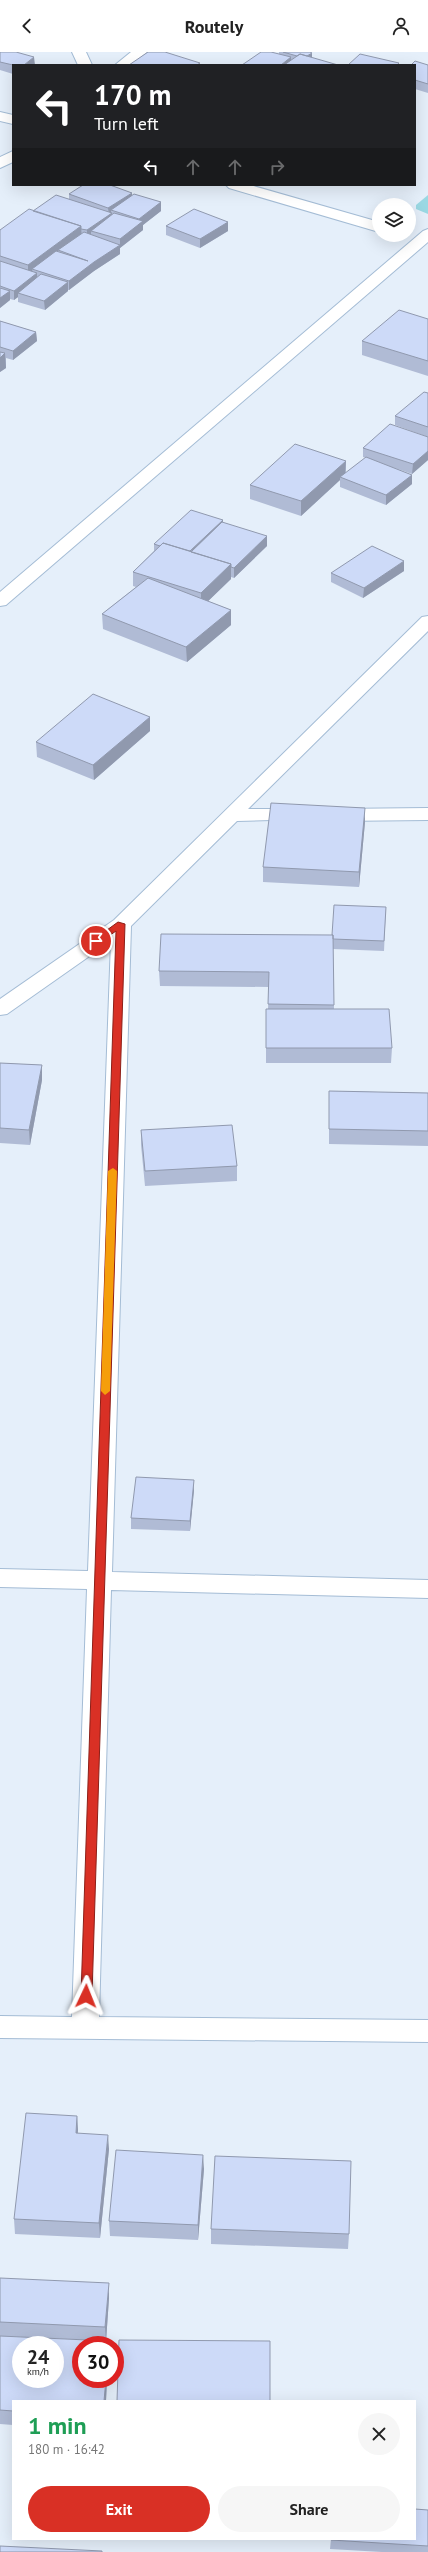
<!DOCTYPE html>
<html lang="en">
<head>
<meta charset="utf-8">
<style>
	:root { --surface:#fff; --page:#f6f6f6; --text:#222; --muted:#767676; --accent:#d93025 }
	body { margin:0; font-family:"PT Sans",sans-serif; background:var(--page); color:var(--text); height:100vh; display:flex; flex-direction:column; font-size:15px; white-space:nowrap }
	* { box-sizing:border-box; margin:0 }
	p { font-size:13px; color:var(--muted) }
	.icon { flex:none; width:22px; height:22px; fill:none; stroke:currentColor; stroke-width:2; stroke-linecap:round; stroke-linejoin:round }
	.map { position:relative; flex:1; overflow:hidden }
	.panel { position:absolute; left:12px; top:2348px; width:404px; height:140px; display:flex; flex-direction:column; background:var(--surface); border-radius:0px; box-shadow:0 4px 16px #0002 }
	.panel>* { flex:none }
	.banner { position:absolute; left:12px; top:12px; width:404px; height:122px; border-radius:0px; box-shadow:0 4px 16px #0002; background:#202124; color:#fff; overflow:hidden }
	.buttons { position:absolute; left:372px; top:146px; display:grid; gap:8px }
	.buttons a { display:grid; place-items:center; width:44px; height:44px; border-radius:50%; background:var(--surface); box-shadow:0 4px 16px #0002; font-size:20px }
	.speed { position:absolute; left:12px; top:2284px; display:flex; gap:8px; font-size:20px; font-weight:700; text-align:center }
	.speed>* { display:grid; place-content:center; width:52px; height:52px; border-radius:50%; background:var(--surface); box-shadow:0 4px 16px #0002; line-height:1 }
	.speed small { font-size:10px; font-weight:400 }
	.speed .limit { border:6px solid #d22; background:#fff; color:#111 }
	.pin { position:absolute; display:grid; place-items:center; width:34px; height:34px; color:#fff; margin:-17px; border:2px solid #fff; border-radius:50%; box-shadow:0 1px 4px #0007 }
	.me { position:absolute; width:44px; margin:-22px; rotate:2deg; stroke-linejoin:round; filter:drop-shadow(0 0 3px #0008) }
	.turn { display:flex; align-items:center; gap:14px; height:84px; padding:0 16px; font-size:18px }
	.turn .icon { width:52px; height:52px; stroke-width:2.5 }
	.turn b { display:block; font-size:28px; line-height:34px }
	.lanes { display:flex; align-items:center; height:38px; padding:0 16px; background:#0003; justify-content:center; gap:20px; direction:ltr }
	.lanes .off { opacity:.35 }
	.round { display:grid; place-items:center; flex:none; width:42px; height:42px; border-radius:21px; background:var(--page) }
	.headline { display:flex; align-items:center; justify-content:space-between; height:68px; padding:0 16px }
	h1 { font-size:24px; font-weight:700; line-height:30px; color:#1e9e55 }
	.action { display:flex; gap:8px; margin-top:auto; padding:8px 16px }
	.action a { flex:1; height:46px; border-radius:24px; background:var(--accent); color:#fff; font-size:16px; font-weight:700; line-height:46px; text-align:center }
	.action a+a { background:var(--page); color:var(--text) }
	header { display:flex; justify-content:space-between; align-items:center; height:52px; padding:0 16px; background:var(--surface); font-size:18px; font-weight:700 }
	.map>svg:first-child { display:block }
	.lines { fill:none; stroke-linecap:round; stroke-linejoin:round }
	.stream { fill:#9ad8e3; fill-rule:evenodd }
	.minor-casing { stroke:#a4bcd5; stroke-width:2 }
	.minor { fill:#fff; fill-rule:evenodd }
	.wall { fill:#b0bbd5 }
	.shaded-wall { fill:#9099ae }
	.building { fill:#cddaf8; stroke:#9099ae; fill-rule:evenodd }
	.route { fill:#d93025; stroke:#8d1f18 }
	.slow { fill:#f59e0b }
</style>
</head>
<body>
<header><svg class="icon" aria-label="back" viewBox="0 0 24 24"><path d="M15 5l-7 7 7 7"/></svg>Routely<svg class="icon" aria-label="person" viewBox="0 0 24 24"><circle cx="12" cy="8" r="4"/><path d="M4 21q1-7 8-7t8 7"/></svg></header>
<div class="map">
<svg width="428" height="2500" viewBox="0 0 428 2500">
	<rect width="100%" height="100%" fill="#e5effa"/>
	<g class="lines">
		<path class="stream" d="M 428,143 L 428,162 L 416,157 L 416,153 Z"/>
		<g class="minor-casing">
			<path id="minor" d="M 72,0 L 86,0 L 92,13 L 78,13 Z
				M 131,0 L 147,0 L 131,13 L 115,13 Z
				M 0,60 L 13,63 L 13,72 L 0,69 Z
				M 13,99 L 13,110 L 0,116 L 0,105 Z
				M 226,133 L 250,133 L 379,170 L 379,180 L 229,136 Z
				M 428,177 L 428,190 L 6,553 L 0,554 L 0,540 L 423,179 Z
				M 428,564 L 428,579 L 248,757 L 299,757 L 306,759 L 308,763 L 306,767 L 237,769 L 131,874 L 112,1520 L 428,1528 L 428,1546 L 111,1538 L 99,1965 L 428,1968 L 428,1990 L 0,1986 L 0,1964 L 72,1965 L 87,1537 L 0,1535 L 0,1517 L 88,1519 L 111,889 L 7,962 L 0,963 L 0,947 L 114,868 L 422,565 Z
				M 428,756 L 428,768 L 336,769 L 329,767 L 327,763 L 329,759 L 336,757 Z"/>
		</g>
		<use href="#minor" class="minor"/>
	</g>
	<path class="wall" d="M 0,0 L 13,13 L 13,22 L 0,18 Z
		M 279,0 L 310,0 L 312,6 L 242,13 L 279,2 Z
		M 415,13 L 428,13 L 428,41 L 415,37 Z
		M 69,142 L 132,143 L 161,150 L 161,159 L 143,173 L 143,178 L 120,196 L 120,202 L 94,219 L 69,238 L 68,238 L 68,239 L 45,258 L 18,250 L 18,245 L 14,248 L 10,247 L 10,248 L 0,256 L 0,178 L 33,159 L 69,147 Z
		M 228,170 L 228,179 L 200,196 L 166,183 L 166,174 Z
		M 428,267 L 428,324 L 362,303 L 362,289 Z
		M 0,269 L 36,280 L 37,289 L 13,308 L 6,306 L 6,316 L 0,320 Z
		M 428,341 L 428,385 L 395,373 L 395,364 Z
		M 428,385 L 428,408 L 412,422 L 392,415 L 412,423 L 412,432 L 386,453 L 340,435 L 340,428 L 301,464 L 250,447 L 250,433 L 346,409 L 346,421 L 366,406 L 363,405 L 363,396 Z
		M 223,471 L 267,494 L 234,526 L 231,525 L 231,527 L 208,549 L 231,558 L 231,573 L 187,610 L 103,577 L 102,562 L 136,535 L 133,534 L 133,520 L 154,499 L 154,492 Z
		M 404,519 L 363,546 L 331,530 L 331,521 Z
		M 150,665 L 150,679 L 94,728 L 37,705 L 36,690 Z
		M 365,770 L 359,835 L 263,830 L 263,815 Z
		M 386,855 L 384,899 L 333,897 L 334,957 L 392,996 L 391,1011 L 266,1011 L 266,957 L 268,957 L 269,935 L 160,934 L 159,919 L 332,883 Z
		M 0,1011 L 42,1013 L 42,1028 L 30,1093 L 0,1091 Z
		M 329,1039 L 428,1041 L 428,1094 L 329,1092 Z
		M 141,1078 L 237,1114 L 237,1129 L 145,1134 L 141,1093 Z
		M 194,1438 L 190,1479 L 131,1477 L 131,1466 Z
		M 77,2064 L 78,2081 L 109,2097 L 100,2186 L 15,2182 L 14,2167 Z
		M 204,2117 L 198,2188 L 110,2184 L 109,2169 Z
		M 211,2177 L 349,2182 L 348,2197 L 211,2192 Z
		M 0,2226 L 109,2246 L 106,2289 L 109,2289 L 109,2293 L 81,2293 L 81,2327 L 107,2327 L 106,2349 L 13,2349 L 13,2373 L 0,2372 Z
		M 428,2458 L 428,2500 L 382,2500 L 330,2497 L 331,2487 Z"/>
	<path class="shaded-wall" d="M 312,1 L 312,9 L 305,6 Z
		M 34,5 L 35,13 L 24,13 Z
		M 291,5 L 291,13 L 281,13 Z
		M 132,141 L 132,150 L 111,158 L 111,161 L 112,161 L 112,170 L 91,179 L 91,185 L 87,187 L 87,178 L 109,163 L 108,156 Z
		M 161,150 L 161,159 L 143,173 L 143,178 L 120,196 L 120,202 L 94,219 L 69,238 L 69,229 L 94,210 L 120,193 L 120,187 L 139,172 L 139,167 Z
		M 228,170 L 228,179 L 200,196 L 200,187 Z
		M 81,174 L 82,188 L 58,198 L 58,205 L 32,217 L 33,223 L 28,227 L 28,213 Z
		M 37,221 L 37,230 L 18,241 L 18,245 L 14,248 L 14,239 Z
		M 68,230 L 68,239 L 45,258 L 44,249 Z
		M 10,239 L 10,248 L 0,256 L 0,246 Z
		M 36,280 L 37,289 L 13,308 L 13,299 Z
		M 5,301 L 6,316 L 0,320 L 0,306 Z
		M 428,399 L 428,408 L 412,422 L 413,412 Z
		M 346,409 L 345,423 L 340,425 L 340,428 L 301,464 L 301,449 Z
		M 412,423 L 412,432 L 386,453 L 386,443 Z
		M 223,468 L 223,477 L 188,501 Z
		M 267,484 L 267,494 L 234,526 L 234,516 Z
		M 404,509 L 404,519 L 363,546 L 364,536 Z
		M 231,512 L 231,527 L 201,556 L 201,541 Z
		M 231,558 L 231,573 L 187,610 L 186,595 Z
		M 150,665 L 150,679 L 94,728 L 93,713 Z
		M 365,756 L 365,770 L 359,835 L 359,820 Z
		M 42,1013 L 42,1028 L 30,1093 L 29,1078 Z
		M 194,1428 L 194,1438 L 190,1479 L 190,1469 Z
		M 77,2064 L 78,2078 L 76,2096 L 76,2081 Z
		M 108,2083 L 109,2097 L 100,2186 L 99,2171 Z
		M 203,2103 L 204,2117 L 198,2188 L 198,2173 Z
		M 109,2231 L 109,2246 L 106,2290 L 105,2275 Z
		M 106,2327 L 107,2327 L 106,2349 L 104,2349 Z"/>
	<path class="building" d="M 0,0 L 16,0 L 34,5 L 24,13 L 13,13 L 0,10 Z
		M 148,0 L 165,0 L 200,11 L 197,13 L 129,13 Z
		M 261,0 L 271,0 L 291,5 L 281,13 L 242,13 Z
		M 283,0 L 310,0 L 312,1 L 307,4 L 300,2 L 297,4 Z
		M 300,2 L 338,13 L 284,13 Z
		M 360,2 L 399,11 L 397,13 L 348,13 Z
		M 415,9 L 428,13 L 428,32 L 415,28 L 415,13 L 411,13 Z
		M 83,133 L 110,133 L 132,141 L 108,156 L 69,142 Z
		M 134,142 L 161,150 L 139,167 L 111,158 Z
		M 56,143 L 112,161 L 87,178 L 81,177 L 81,174 L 33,159 Z
		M 29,157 L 81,174 L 28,213 L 0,204 L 0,178 Z
		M 194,157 L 228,170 L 200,187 L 166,174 Z
		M 114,161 L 143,169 L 120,187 L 91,179 Z
		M 84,180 L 120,193 L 94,210 L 69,229 L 32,217 L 56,199 L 88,209 L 58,198 Z
		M 0,209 L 37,221 L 14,239 L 0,234 Z
		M 41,222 L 68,230 L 44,249 L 18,241 Z
		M 0,236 L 10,239 L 0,246 Z
		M 399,258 L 428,267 L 428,309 L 362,289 Z
		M 0,269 L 36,280 L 13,299 L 0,295 Z
		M 0,300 L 5,301 L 0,306 Z
		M 424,340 L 428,341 L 428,375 L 395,364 Z
		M 390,372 L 428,385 L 428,399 L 413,412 L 363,396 Z
		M 295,392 L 346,409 L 301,449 L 250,433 Z
		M 366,405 L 412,423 L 386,443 L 340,425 Z
		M 191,458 L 223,468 L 190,499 L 163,491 L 160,494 L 154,492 Z
		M 222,470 L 267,484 L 234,516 L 231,515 L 231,512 L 191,500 Z
		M 163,491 L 231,512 L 201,541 L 133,520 Z
		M 372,494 L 404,509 L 364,536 L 331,521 Z
		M 148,526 L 231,558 L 186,595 L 102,562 Z
		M 93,642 L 150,665 L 93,713 L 36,690 Z
		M 271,751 L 365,756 L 359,820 L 263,815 Z
		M 334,853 L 386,855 L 384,889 L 333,887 L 333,883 L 332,883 Z
		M 161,882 L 333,883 L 334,953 L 268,952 L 269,920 L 159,919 Z
		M 266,957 L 389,957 L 392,996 L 266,996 Z
		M 0,1011 L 42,1013 L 29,1078 L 0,1076 Z
		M 329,1039 L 428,1041 L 428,1079 L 329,1077 Z
		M 232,1073 L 237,1114 L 145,1119 L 141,1078 Z
		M 136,1425 L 194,1428 L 190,1469 L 131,1466 Z
		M 26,2061 L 77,2064 L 76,2081 L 108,2083 L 99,2171 L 14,2167 Z
		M 116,2098 L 203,2103 L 198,2173 L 109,2169 Z
		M 215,2104 L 351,2109 L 349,2182 L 211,2177 Z
		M 0,2226 L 109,2231 L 105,2275 L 0,2270 Z
		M 0,2284 L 109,2289 L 108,2293 L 81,2293 L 81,2327 L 106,2327 L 104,2349 L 13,2349 L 13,2359 L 0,2358 ZM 21,2293 L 55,2293 L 55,2327 L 21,2327 Z
		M 119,2288 L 270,2289 L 270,2349 L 117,2349 Z
		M 415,2457 L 428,2458 L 428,2494 L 331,2488 L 331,2487 L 415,2487 Z
		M 0,2494 L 102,2499 L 102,2500 L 0,2500 Z"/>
	<path class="route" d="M 118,870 L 125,872 L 92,1944 L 86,1948 L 81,1944 L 116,879 L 99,891 L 92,889 Z"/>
	<path class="slow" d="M 113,1116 L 117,1119 L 110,1339 L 105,1343 L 101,1339 L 108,1119 Z"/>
</svg>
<div class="buttons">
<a><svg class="icon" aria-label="layers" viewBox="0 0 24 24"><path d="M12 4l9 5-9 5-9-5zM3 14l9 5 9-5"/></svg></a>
</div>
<div class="speed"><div>24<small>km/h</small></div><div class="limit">30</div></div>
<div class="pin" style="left:96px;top:889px;background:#d93025"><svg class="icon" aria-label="arrive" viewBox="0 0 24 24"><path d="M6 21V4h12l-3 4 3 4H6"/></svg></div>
<svg class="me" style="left:86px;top:1944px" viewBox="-20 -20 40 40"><path d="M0-17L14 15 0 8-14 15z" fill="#d93025" stroke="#fff" stroke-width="4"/></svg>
<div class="banner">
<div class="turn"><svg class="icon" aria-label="left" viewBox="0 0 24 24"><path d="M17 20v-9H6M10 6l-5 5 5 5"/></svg><div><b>170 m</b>Turn left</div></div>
<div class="lanes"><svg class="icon" aria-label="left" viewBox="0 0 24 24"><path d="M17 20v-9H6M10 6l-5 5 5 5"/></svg><svg class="icon off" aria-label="ahead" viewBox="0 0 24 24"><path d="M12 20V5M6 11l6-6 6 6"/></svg><svg class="icon off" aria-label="ahead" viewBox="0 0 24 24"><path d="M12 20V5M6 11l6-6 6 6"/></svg><svg class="icon off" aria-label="right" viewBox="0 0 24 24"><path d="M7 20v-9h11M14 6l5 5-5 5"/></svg></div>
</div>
<section class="panel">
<div class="headline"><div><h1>1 min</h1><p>180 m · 16:42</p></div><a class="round"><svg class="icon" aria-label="close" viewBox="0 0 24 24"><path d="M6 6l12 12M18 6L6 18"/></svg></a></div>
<div class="action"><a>Exit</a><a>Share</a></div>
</section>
</div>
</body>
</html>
